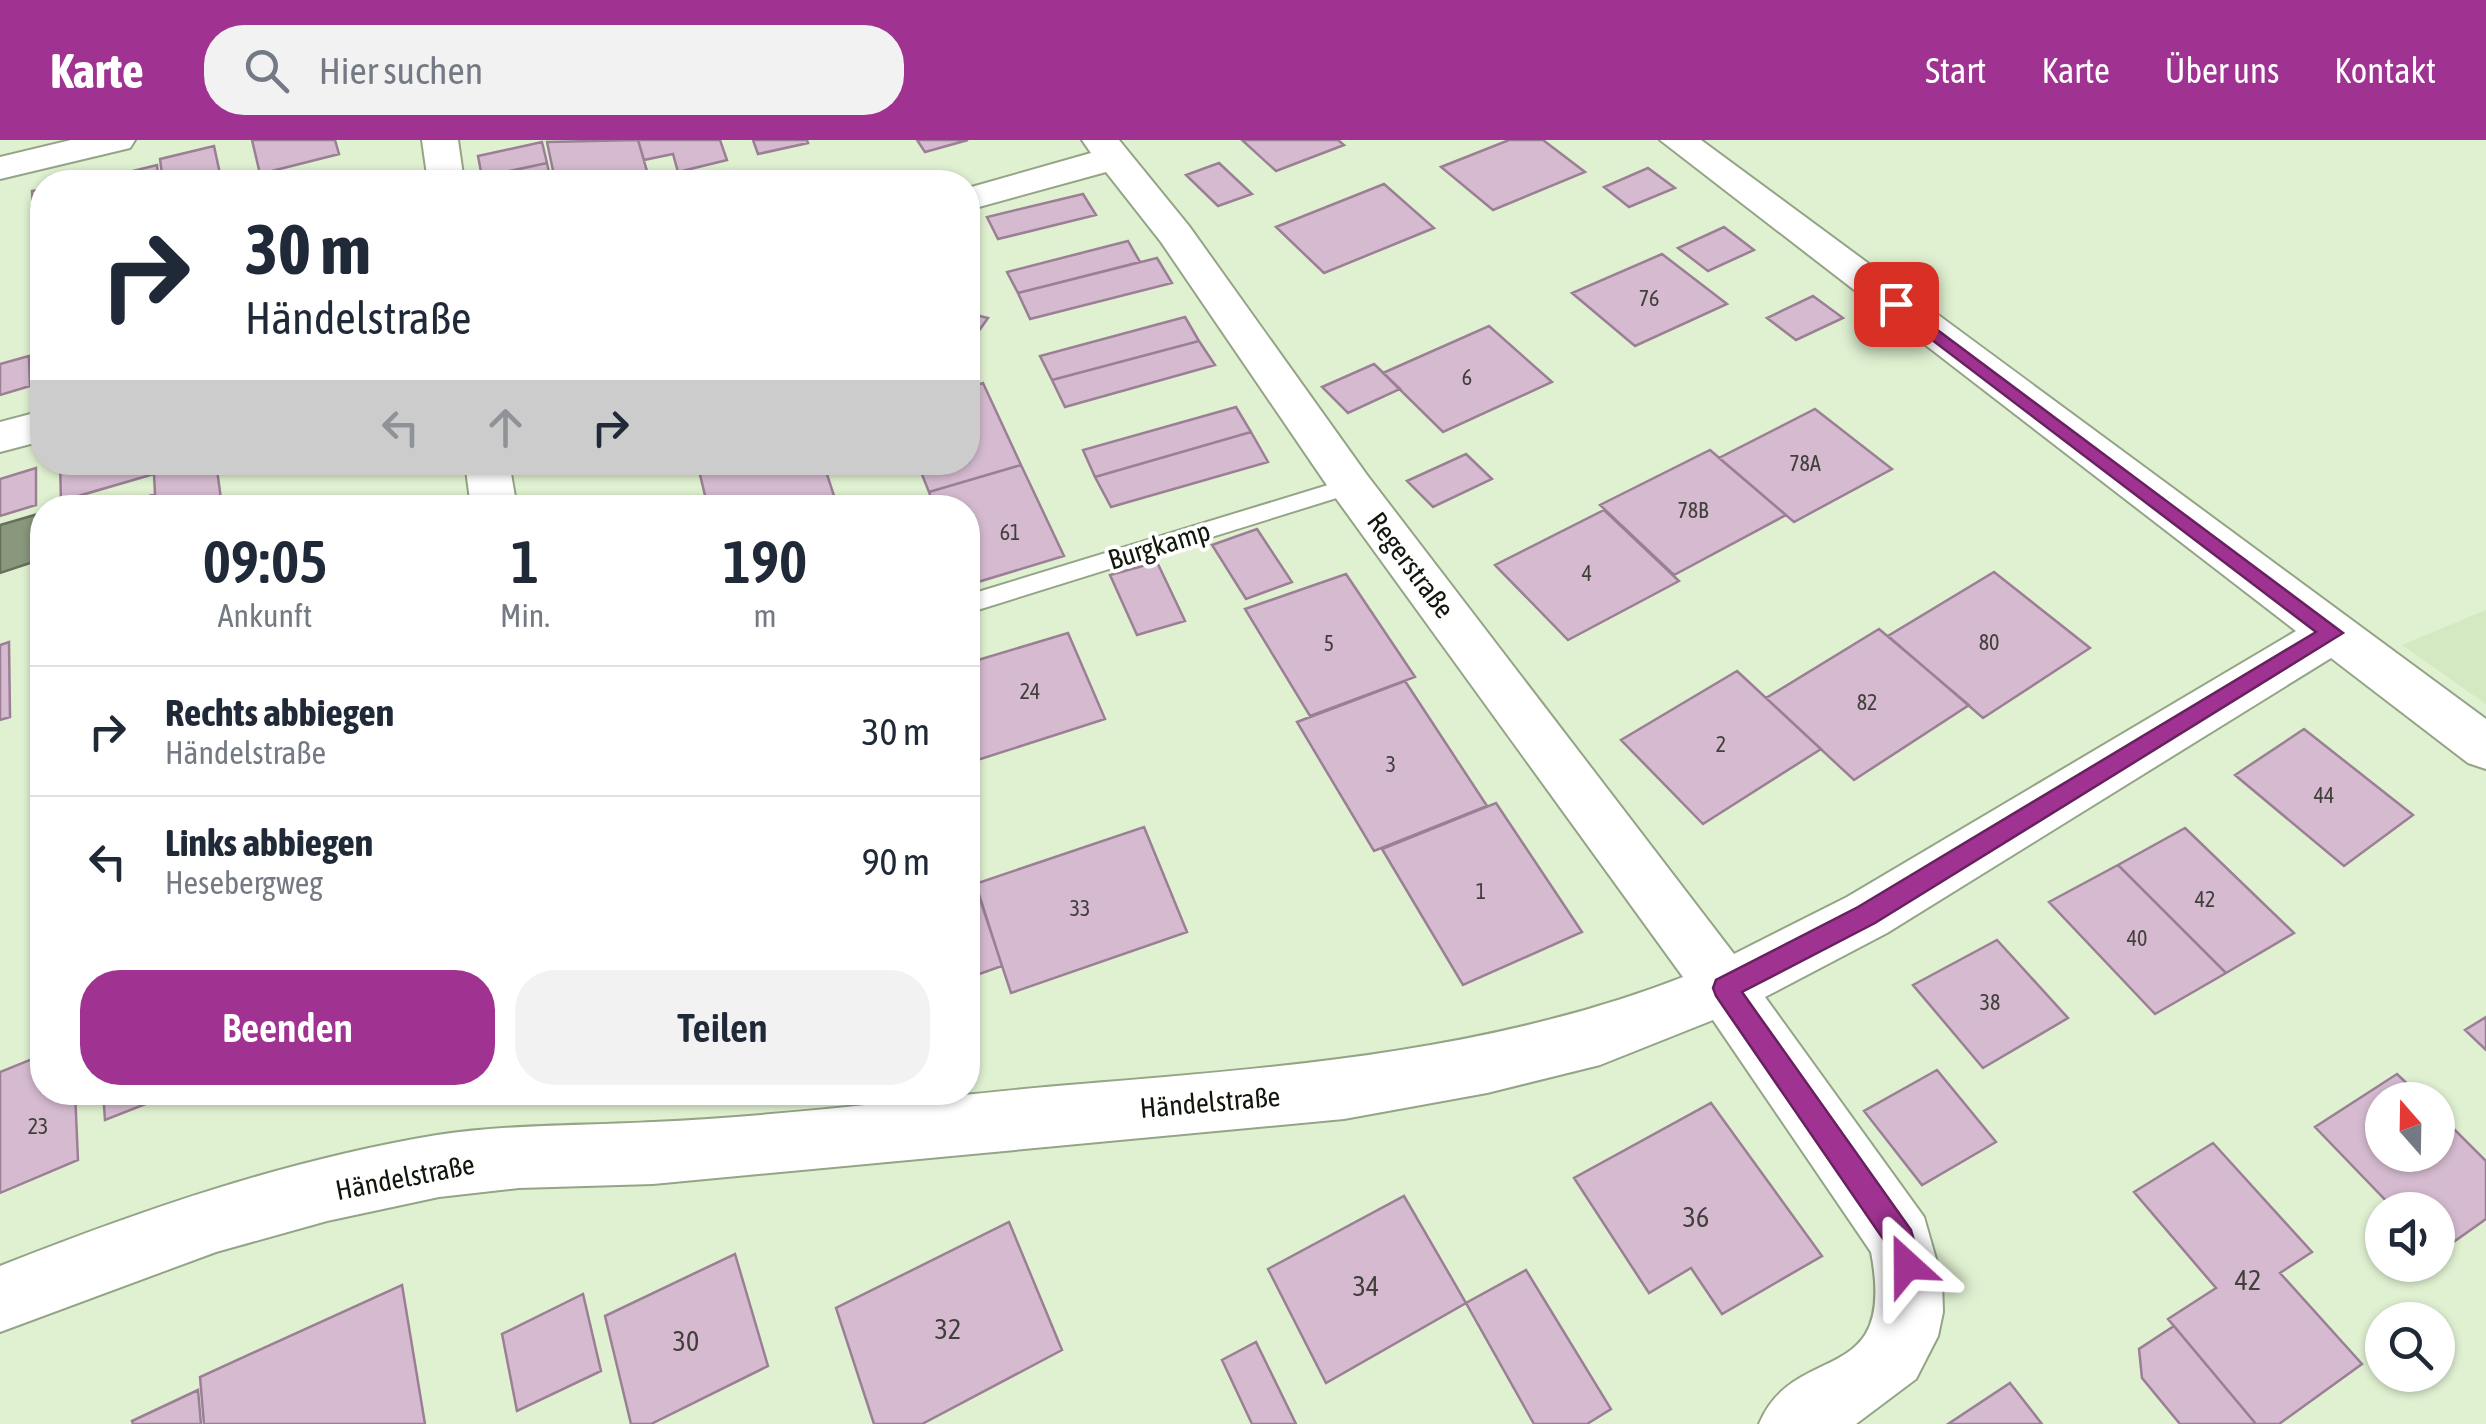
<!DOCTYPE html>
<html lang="de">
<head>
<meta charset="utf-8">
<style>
	:root { --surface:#fff; --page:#f2f2f3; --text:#1f2937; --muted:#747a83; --line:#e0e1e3; --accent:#a03392 }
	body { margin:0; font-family:"Asap Condensed",sans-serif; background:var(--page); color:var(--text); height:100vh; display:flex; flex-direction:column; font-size:38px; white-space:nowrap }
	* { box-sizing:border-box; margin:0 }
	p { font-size:32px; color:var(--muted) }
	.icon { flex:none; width:55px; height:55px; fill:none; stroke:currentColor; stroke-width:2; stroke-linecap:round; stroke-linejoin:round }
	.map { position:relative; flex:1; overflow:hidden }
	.sheet { position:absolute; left:30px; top:355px; width:950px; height:610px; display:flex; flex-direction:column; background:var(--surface); border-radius:40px; box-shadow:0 2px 8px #0004 }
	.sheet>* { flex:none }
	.top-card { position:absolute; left:30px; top:30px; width:950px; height:305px; border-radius:40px; box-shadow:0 2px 8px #0004; background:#fff; color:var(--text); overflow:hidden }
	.needle { width:65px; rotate:340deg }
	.tools { position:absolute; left:2365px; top:942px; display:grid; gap:20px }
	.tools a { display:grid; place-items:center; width:90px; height:90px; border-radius:50%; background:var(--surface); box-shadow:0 2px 8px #0004; font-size:50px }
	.pin { position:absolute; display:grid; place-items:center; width:85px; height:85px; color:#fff; margin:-42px; border-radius:20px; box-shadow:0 5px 15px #0006 }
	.me { position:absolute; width:110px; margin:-55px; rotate:336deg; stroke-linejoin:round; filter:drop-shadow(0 0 8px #0008) }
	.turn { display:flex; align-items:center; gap:35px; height:210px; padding:0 50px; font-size:45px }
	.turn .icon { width:130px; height:130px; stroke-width:2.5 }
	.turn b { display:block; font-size:70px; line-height:85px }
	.lanes { display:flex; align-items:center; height:95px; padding:0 50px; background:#0003; justify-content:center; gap:50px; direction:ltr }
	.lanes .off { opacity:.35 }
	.eta { display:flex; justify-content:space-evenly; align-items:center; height:170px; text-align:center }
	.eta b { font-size:60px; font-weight:600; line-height:70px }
	.button { display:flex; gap:20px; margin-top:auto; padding:20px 50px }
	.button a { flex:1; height:115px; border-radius:40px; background:var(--accent); color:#fff; font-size:40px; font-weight:600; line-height:115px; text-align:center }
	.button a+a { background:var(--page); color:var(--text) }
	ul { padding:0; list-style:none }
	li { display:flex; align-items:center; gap:30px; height:130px; padding:0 50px; border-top:2px solid var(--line) }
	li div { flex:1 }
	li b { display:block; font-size:38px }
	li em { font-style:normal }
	header { display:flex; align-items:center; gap:60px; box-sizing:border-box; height:140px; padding:0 50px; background:var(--accent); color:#fff }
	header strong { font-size:48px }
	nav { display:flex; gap:55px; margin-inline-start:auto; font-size:35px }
	.search { width:700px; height:90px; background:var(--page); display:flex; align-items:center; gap:25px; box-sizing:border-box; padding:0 35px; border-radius:40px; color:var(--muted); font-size:38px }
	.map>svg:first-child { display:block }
	.built { fill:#d4e9c2 }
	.water { fill:#89977c; stroke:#65715a; stroke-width:2.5 }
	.building { fill:#d6bbd0; stroke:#9a7f95; stroke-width:2.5 }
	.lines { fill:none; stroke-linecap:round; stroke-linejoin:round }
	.service-casing { stroke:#94a486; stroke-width:4 }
	.minor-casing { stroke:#94a486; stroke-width:4 }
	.service { fill:#fff; fill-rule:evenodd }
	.minor { fill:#fff; fill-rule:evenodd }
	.route { fill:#a03392; stroke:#68215f; stroke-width:2.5 }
	.labels { text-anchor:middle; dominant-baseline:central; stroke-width:8; stroke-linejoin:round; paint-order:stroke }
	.number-label { font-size:22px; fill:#42403d }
	.street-label { font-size:28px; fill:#11170c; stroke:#fff }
	.near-number-label { font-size:28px; fill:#42403d }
</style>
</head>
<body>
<header>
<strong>Karte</strong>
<div class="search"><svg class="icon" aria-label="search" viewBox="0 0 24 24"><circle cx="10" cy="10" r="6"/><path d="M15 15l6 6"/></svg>Hier suchen</div>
<nav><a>Start</a><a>Karte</a><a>Über uns</a><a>Kontakt</a></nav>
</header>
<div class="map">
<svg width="2486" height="1284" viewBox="0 0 2486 1284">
	<rect width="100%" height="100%" fill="#e0f1d1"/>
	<path class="built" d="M 2486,470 L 2486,564 L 2402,505 Z"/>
	<path class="water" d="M 38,374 L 39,420 L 0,433 L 0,385 Z"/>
	<path class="building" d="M 252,0 L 335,0 L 339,14 L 260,34 Z
		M 638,0 L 649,38 L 594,42 L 592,32 L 555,40 L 547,2 Z
		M 638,0 L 720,0 L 727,20 L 678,32 L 673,14 L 644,20 Z
		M 753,0 L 807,0 L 808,3 L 758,14 Z
		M 917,0 L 968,0 L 925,12 Z
		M 1242,0 L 1338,0 L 1344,5 L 1276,31 Z
		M 1509,0 L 1543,0 L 1585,32 L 1493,70 L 1441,27 Z
		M 542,2 L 547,23 L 482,37 L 478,16 Z
		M 214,6 L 220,34 L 163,42 L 160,19 Z
		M 547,23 L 551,42 L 483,42 L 482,37 Z
		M 1219,23 L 1252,54 L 1218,66 L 1186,35 Z
		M 157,25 L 159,42 L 131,42 L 129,32 Z
		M 1648,28 L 1675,48 L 1629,67 L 1604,47 Z
		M 1384,44 L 1434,88 L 1324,133 L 1276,87 Z
		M 42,49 L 42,77 L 34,79 L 32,51 Z
		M 1083,54 L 1096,75 L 998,99 L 987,77 Z
		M 1724,87 L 1754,110 L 1708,131 L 1678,108 Z
		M 1128,101 L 1140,122 L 1018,153 L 1007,132 Z
		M 1662,114 L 1727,164 L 1635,206 L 1572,153 Z
		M 1157,118 L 1172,143 L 1030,179 L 1018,153 Z
		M 1813,156 L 1843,178 L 1796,200 L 1767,178 Z
		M 968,173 L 988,178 L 968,206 Z
		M 1185,177 L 1199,201 L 1052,240 L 1040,216 Z
		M 1489,186 L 1552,242 L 1443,292 L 1383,233 Z
		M 1199,201 L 1215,225 L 1065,267 L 1052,240 Z
		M 29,216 L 30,246 L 0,255 L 0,224 Z
		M 42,216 L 42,243 L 30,246 L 29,220 Z
		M 1374,224 L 1400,249 L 1348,273 L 1322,247 Z
		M 983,243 L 1021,325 L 929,352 L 917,322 L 968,322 L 968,248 Z
		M 1236,267 L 1251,292 L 1095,337 L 1083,310 Z
		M 1815,269 L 1892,329 L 1794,382 L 1719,318 Z
		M 1251,292 L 1268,322 L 1111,367 L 1095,337 Z
		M 1710,310 L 1786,375 L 1674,435 L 1600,365 Z
		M 1466,314 L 1492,339 L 1433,367 L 1407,341 Z
		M 60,322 L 216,322 L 221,359 L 191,368 L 141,368 L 141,359 L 155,354 L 154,334 L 61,361 Z
		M 697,322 L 823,322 L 838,368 L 708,368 Z
		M 1021,325 L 1064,416 L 968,445 L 968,368 L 935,368 L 929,352 Z
		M 36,328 L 36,365 L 0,376 L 0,339 Z
		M 1604,370 L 1679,441 L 1568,500 L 1495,425 Z
		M 1257,389 L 1292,442 L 1246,459 L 1212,405 Z
		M 1157,422 L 1185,481 L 1137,495 L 1110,435 Z
		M 1994,432 L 2090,508 L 1983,578 L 1888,496 Z
		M 1346,434 L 1415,537 L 1310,576 L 1245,469 Z
		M 1879,489 L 1969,565 L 1854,640 L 1766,558 Z
		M 1068,493 L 1105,579 L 968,623 L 968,523 Z
		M 9,502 L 10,577 L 0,580 L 0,505 Z
		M 1737,531 L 1821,609 L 1703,684 L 1621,600 Z
		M 1405,541 L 1487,666 L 1374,711 L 1297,582 Z
		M 2304,589 L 2413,675 L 2344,726 L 2235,635 Z
		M 1496,663 L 1582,792 L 1463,845 L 1382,709 Z
		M 1144,687 L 1187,792 L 1011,853 L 975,744 Z
		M 2185,688 L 2294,793 L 2226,833 L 2118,725 Z
		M 968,720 L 1002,826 L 968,838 Z
		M 2118,725 L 2226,833 L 2155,874 L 2049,762 Z
		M 1997,800 L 2068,878 L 1983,928 L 1913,845 Z
		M 2486,877 L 2486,910 L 2465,890 Z
		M 42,915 L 42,952 L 75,952 L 78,1020 L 0,1053 L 0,932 Z
		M 1937,930 L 1996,1002 L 1922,1045 L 1864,971 Z
		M 2397,934 L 2424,960 L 2382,960 L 2382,1015 L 2438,1015 L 2438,973 L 2486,1021 L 2486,1079 L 2438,1113 L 2438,1070 L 2395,1070 L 2315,987 Z
		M 103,952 L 155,952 L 156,960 L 105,980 Z
		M 1711,963 L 1822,1116 L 1722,1174 L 1691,1128 L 1649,1153 L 1574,1038 Z
		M 2213,1003 L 2312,1112 L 2280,1133 L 2362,1224 L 2279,1284 L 2256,1284 L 2168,1179 L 2216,1148 L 2134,1052 Z
		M 1404,1056 L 1466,1163 L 1326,1243 L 1268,1129 Z
		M 1009,1082 L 1062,1210 L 922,1284 L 874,1284 L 836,1168 Z
		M 735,1114 L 768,1226 L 651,1284 L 631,1284 L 605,1176 Z
		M 1526,1130 L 1611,1269 L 1587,1284 L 1534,1284 L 1466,1163 Z
		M 402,1145 L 425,1284 L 204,1284 L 200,1237 Z
		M 583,1154 L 601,1231 L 517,1271 L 502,1194 Z
		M 2174,1186 L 2256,1284 L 2180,1284 L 2142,1238 L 2139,1209 Z
		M 1256,1202 L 1296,1284 L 1252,1284 L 1222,1220 Z
		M 2010,1243 L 2042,1284 L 1948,1284 Z
		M 198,1250 L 201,1284 L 133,1284 L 132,1281 Z"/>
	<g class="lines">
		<g class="service-casing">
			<path id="service" d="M 1351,338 L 1362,346 L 1359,351 L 968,473 L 968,455 Z"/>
		</g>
		<g class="minor-casing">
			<path id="minor" d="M 71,0 L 135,0 L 130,8 L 0,39 L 0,17 Z
				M 422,0 L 458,0 L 464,42 L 428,42 Z
				M 1082,0 L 1119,0 L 1189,86 L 1367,335 L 1734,814 L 1847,757 L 2296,491 L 1660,0 L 1701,0 L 2486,579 L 2486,629 L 2468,623 L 2331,518 L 1887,793 L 1765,857 L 1924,1077 L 1942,1140 L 1943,1172 L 1938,1196 L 1916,1239 L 1856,1284 L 1759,1284 C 1794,1199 1898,1251 1871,1112 L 1713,880 L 1600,925 L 1487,953 L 1344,979 L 653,1044 L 519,1048 L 439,1057 L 327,1081 L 216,1112 L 0,1192 L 0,1126 C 142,1070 286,1020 437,995 C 509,984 581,986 653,982 C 787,976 922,958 1057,946 C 1270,928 1482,915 1683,837 L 1335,357 L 1161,102 L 1106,32 L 968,70 L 968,48 L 1091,13 Z
				M 42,271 L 42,301 L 0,312 L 0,282 Z
				M 465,322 L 509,322 L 517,368 L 471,368 Z"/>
		</g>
		<use href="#service" class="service"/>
		<use href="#minor" class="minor"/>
	</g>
	<path class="route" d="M 1896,159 L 2343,493 L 1875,783 L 1742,852 L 1911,1090 L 1921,1125 L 1917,1135 L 1907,1139 L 1897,1135 L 1888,1106 L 1716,856 L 1713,848 L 1716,840 L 1858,767 L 2316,492 L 1890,168 L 1890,160 Z"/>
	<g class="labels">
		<g class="number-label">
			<text x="1649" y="158">76</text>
			<text x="1467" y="237">6</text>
			<text x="1805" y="323">78A</text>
			<text x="1693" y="370">78B</text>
			<text x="1010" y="392">61</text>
			<text x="1587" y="433">4</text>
			<text x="1989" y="502">80</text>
			<text x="1329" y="503">5</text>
			<text x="1030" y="551">24</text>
			<text x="1867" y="562">82</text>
			<text x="1721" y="604">2</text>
			<text x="1391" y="624">3</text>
			<text x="2324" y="655">44</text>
			<text x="1481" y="751">1</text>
			<text x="2205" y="759">42</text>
			<text x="1080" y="768">33</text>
			<text x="2137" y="798">40</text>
			<text x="1990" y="862">38</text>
			<text x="38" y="986">23</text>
		</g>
		<g class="street-label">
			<text transform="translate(1159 405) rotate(-17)">Burgkamp</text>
			<text transform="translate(1411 425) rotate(53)">Regerstraße</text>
			<text transform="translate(1210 962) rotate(-5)">Händelstraße</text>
			<text transform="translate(405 1037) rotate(-11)">Händelstraße</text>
		</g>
		<g class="near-number-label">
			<text x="1696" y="1077">36</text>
			<text x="2248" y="1140">42</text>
			<text x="1366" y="1146">34</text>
			<text x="948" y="1189">32</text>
			<text x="686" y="1201">30</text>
		</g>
	</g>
</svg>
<div class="tools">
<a><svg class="needle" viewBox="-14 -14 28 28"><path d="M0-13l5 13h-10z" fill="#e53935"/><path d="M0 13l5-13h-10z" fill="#747a83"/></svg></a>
<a><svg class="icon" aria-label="sound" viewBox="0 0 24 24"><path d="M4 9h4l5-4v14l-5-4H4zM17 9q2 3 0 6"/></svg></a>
<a><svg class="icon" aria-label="search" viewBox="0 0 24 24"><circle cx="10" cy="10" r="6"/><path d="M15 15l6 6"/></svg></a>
</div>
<div class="pin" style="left:1896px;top:164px;background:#d93025"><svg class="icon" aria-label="arrive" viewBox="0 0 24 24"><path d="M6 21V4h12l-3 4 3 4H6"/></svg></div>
<svg class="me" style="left:1907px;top:1125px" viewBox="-20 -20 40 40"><path d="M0-17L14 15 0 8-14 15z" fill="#a03392" stroke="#fff" stroke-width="4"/></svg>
<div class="top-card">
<div class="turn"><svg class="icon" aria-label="right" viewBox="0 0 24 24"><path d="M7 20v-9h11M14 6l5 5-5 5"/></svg><div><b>30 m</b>Händelstraße</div></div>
<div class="lanes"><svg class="icon off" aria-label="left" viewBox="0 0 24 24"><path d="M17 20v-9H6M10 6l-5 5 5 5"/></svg><svg class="icon off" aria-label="ahead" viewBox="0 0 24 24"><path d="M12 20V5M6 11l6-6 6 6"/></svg><svg class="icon" aria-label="right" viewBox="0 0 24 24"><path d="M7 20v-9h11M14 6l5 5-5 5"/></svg></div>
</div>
<section class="sheet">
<div class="eta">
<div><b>09:05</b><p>Ankunft</p></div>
<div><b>1</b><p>Min.</p></div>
<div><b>190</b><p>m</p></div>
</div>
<ul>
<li><svg class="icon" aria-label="right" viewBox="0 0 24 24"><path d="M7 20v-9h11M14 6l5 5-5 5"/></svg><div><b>Rechts abbiegen</b><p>Händelstraße</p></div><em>30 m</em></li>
<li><svg class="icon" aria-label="left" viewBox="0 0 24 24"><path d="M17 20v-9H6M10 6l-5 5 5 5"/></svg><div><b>Links abbiegen</b><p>Hesebergweg</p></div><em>90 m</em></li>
</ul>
<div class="button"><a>Beenden</a><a>Teilen</a></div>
</section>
</div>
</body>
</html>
